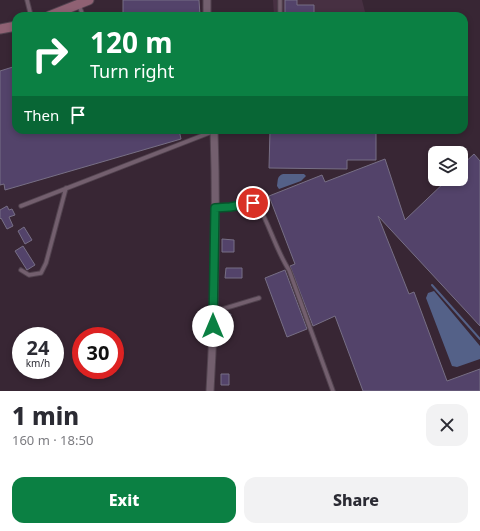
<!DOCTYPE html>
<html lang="en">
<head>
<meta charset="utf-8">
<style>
	:root { --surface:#fff; --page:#f2f2f3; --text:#2b2b33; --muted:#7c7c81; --accent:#0b8043 }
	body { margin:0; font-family:"Noto Sans",sans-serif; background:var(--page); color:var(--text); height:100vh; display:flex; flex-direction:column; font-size:15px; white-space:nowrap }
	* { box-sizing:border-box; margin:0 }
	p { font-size:13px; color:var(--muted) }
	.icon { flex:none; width:22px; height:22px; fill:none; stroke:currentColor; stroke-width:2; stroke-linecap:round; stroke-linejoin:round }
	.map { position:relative; height:391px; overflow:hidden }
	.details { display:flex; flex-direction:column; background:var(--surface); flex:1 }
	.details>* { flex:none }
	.hud { position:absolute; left:12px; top:12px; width:456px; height:122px; border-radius:12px; box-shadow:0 2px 6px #0003; background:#0b8043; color:#fff; overflow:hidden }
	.tools { position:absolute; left:428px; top:146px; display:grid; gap:8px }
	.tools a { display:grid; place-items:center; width:40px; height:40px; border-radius:8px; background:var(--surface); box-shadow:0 2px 6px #0003; font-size:20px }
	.speed { position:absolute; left:12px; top:327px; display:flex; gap:8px; font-size:20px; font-weight:700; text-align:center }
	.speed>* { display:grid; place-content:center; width:52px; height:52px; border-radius:50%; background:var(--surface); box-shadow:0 2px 6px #0003; line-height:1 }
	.speed small { font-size:10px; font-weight:400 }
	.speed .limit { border:6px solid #d22; background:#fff; color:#111 }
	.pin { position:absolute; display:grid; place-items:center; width:34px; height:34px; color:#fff; margin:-17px; border:2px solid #fff; border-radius:50%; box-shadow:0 1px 4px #0007 }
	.me { position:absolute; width:44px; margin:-22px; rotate:0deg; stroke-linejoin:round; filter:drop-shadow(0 0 3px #0008) }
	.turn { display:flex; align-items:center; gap:14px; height:84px; padding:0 12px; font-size:18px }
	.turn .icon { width:52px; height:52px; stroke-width:2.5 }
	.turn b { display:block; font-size:28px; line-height:34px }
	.then { display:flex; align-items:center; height:38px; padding:0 12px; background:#0003; gap:8px; font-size:15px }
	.round { display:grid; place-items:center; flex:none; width:42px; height:42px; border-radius:12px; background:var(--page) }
	.overview { display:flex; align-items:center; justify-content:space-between; height:68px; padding:0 12px }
	h1 { font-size:24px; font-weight:800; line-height:30px }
	.primary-button { display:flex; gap:8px; margin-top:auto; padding:8px 12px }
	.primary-button a { flex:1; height:46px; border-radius:12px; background:var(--accent); color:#fff; font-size:16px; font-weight:800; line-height:46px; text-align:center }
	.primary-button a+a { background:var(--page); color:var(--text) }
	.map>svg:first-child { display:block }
	.built { fill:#473042 }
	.water { fill:#546188 }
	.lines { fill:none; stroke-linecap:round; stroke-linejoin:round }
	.stream { stroke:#546188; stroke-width:2 }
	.building { fill:#53436a; stroke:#776f85 }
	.service-casing { stroke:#52434f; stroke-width:5.5 }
	.minor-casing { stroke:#52434f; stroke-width:9 }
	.secondary-casing { stroke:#52434f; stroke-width:11 }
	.service { stroke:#735f6e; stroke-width:3.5 }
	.minor { stroke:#735f6e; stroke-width:7 }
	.secondary { stroke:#8f6173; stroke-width:9 }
	.route-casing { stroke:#07532c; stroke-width:10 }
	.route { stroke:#0b8043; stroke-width:7 }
</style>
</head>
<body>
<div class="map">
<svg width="480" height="391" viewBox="0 0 480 391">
	<rect width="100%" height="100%" fill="#382634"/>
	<path class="built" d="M 273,0 L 362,0 L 366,16 L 274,16 Z"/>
	<path class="water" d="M 283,174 L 304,174 L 306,176 L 301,181 L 279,189 L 277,186 C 278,180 277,176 283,174 Z
		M 434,291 L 480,346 L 480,359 L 457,367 L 452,366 L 426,298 L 428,293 Z"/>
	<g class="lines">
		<path class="stream" d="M 432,285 L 480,339"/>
	</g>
	<path class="building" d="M 123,0 L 199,0 L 200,16 L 123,16 Z
		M 285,0 L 297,0 L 297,5 L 314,5 L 314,16 L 285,16 Z
		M 16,66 L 16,130 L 179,130 L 181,139 L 5,190 L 4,184 L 0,185 L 0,71 Z
		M 270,130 L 376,130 L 376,160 L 347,160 L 347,169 L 269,168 Z
		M 474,154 L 480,161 L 480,326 L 378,216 L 409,294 L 414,292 L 447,381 L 480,369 L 480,391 L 363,391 L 335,316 L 313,326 L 290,266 L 295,264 L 269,196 L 322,175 L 325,182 L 385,159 L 405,220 L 448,179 L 461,179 L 461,166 Z
		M 7,206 L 9,210 L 12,209 L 15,215 L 9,217 L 13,226 L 7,229 L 1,218 L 0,219 L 0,210 Z
		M 24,227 L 32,240 L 25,244 L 18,231 Z
		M 222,239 L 234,240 L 234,252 L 222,252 Z
		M 23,246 L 35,265 L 27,270 L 15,251 Z
		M 226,268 L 242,268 L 242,278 L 225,278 Z
		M 285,270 L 307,329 L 287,337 L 265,278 Z
		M 222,314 L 231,314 L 230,326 L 222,326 Z
		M 221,374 L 229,374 L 229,385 L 221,385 Z"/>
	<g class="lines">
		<g class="service-casing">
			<path id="service" d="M 27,0 L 31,16
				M 79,5 L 83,16
				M 280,16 L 280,0
				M 21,206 L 214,131
				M 216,208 L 230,207 L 253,203 L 258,205 C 270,226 276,250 289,270 L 333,391
				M 21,270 L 29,275 L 41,273 L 46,263 L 66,188
				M 213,312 L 259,298"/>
		</g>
		<g class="minor-casing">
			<path id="minor" d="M 207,0 L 207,16
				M 210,391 C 215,304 217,217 214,130"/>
		</g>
		<g class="secondary-casing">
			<path id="secondary" d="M 49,16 L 89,0
				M 0,29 L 16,26"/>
		</g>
		<use href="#service" class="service"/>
		<use href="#minor" class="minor"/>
		<use href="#secondary" class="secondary"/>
	</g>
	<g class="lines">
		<g class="route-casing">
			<path id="route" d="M 213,326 L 215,208 L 230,207 L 253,203"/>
		</g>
		<use href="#route" class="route"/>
	</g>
</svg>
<div class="tools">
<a><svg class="icon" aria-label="layers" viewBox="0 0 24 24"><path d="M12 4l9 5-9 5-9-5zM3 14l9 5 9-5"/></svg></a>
</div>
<div class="speed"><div>24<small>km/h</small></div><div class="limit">30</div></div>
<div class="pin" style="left:253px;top:203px;background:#d93025"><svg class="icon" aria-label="arrive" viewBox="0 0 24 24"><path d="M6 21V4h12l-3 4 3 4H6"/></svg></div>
<svg class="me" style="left:213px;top:326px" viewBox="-20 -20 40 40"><circle r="19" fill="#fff"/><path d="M0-13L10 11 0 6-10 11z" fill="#0b8043"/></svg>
<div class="hud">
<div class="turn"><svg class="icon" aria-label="right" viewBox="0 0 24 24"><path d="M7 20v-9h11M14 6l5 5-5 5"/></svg><div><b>120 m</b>Turn right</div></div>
<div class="then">Then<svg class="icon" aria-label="arrive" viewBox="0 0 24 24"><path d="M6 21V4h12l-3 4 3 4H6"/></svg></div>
</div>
</div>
<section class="details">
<div class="overview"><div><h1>1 min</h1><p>160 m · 18:50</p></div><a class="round"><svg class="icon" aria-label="close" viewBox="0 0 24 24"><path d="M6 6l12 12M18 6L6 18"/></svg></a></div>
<div class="primary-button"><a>Exit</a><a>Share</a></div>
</section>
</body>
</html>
